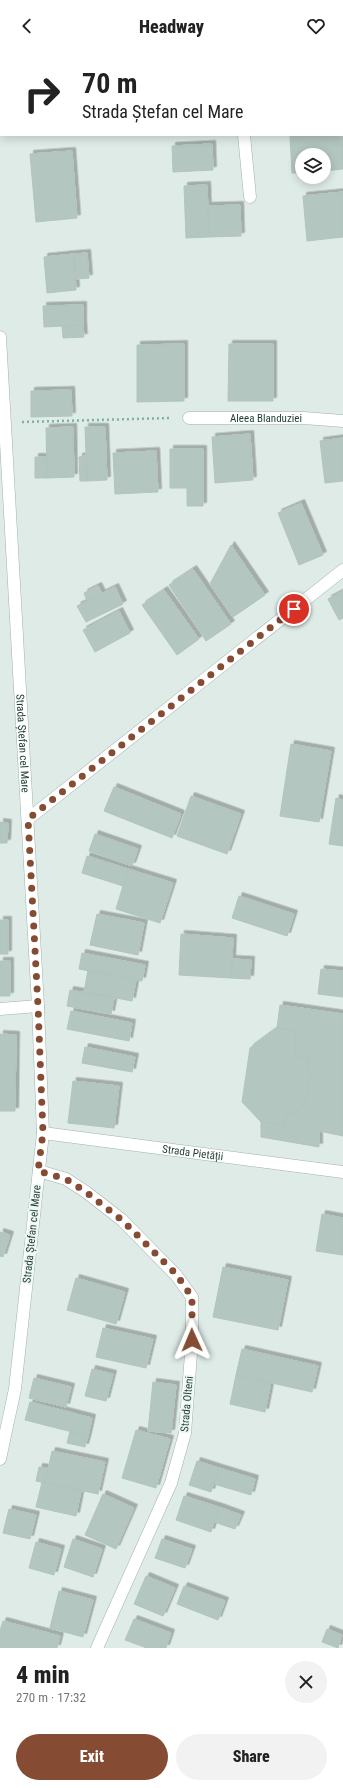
<!DOCTYPE html>
<html lang="en">
<head>
<meta charset="utf-8">
<style>
	:root { --surface:#fff; --page:#f2f2f2; --text:#222; --muted:#767676; --accent:#854b33 }
	body { margin:0; font-family:"Roboto Condensed",sans-serif; background:var(--page); color:var(--text); height:100vh; display:flex; flex-direction:column; font-size:15px; white-space:nowrap }
	* { box-sizing:border-box; margin:0 }
	p { font-size:13px; color:var(--muted) }
	.icon { flex:none; width:22px; height:22px; fill:none; stroke:currentColor; stroke-width:2; stroke-linecap:round; stroke-linejoin:round }
	.map { position:relative; height:1596px; overflow:hidden }
	.sheet { display:flex; flex-direction:column; background:var(--surface); flex:1 }
	.sheet>* { flex:none }
	.top-card { position:absolute; left:0px; top:0px; width:343px; height:84px; box-shadow:0 2px 10px #0003; background:#fff; color:var(--text); overflow:hidden }
	.buttons { position:absolute; left:295px; top:96px; display:grid; gap:8px }
	.buttons a { display:grid; place-items:center; width:36px; height:36px; border-radius:50%; background:var(--surface); box-shadow:0 2px 10px #0003; font-size:20px }
	.pin { position:absolute; display:grid; place-items:center; width:34px; height:34px; color:#fff; margin:-17px; border:2px solid #fff; border-radius:50%; box-shadow:0 1px 4px #0007 }
	.me { position:absolute; width:44px; margin:-22px; rotate:359deg; stroke-linejoin:round; filter:drop-shadow(0 0 3px #0008) }
	.turn { display:flex; align-items:center; gap:14px; height:84px; padding:0 16px; font-size:18px }
	.turn .icon { width:52px; height:52px; stroke-width:2.5 }
	.turn b { display:block; font-size:28px; line-height:34px }
	.round { display:grid; place-items:center; flex:none; width:42px; height:42px; border-radius:21px; background:var(--page) }
	.head { display:flex; align-items:center; justify-content:space-between; height:68px; padding:0 16px }
	h1 { font-size:24px; font-weight:800; line-height:30px }
	.cta { display:flex; gap:8px; margin-top:auto; padding:8px 16px }
	.cta a { flex:1; height:46px; border-radius:24px; background:var(--accent); color:#fff; font-size:16px; font-weight:800; line-height:46px; text-align:center }
	.cta a+a { background:var(--page); color:var(--text) }
	header { display:flex; justify-content:space-between; align-items:center; height:52px; padding:0 16px; background:var(--surface); font-size:18px; font-weight:800 }
	.map>svg:first-child { display:block }
	.building { fill:#b3c6bf; stroke:#b0c5bd; filter:url(#shadow) }
	.lines { fill:none; stroke-linecap:round; stroke-linejoin:round }
	.minor-casing { stroke:#a1b3ad; stroke-width:13 }
	.tertiary-casing { stroke:#a1b3ad; stroke-width:13 }
	.path { stroke:#7bb2a3; stroke-width:2.5; stroke-dasharray:2 3; stroke-linecap:butt }
	.minor { stroke:#fff; stroke-width:12 }
	.tertiary { stroke:#fff; stroke-width:12 }
	.route { stroke:#854b33; stroke-width:7; stroke-dasharray:0 12.6 }
	.labels { text-anchor:middle; dominant-baseline:central; stroke-width:4; stroke-linejoin:round; paint-order:stroke }
	.street-label { font-size:11px; fill:#1e3c35; stroke:#eef7f3 }
</style>
</head>
<body>
<header><svg class="icon" aria-label="back" viewBox="0 0 24 24"><path d="M15 5l-7 7 7 7"/></svg>Headway<svg class="icon" aria-label="heart" viewBox="0 0 24 24"><path d="M12 20l-8-8c-3-5 5-10 8-4 3-6 11-1 8 4z"/></svg></header>
<div class="map">
<svg width="343" height="1596" viewBox="0 0 343 1596">
	<defs>
		<filter id="shadow"><feDropShadow dx="3.5" dy="-3.5" stdDeviation="0" flood-color="#0004"/></filter>
	</defs>
	<rect width="100%" height="100%" fill="#deebe6"/>
	<path class="building" d="M 162,0 L 224,0 L 224,1 L 162,1 Z
		M 304,0 L 343,0 L 343,68 L 342,1 Z
		M 342,80 L 343,117 L 324,119 L 324,103 L 302,103 L 302,121 L 292,121 L 290,84 L 342,83 Z
		M 212,92 L 213,118 L 173,120 L 172,94 Z
		M 72,99 L 77,166 L 36,170 L 30,102 Z
		M 207,133 L 209,185 L 186,186 L 184,134 Z
		M 343,140 L 343,185 L 307,189 L 303,144 Z
		M 240,153 L 241,184 L 209,185 L 208,154 Z
		M 87,201 L 89,226 L 76,227 L 74,202 Z
		M 74,202 L 76,238 L 47,241 L 44,205 Z
		M 83,253 L 83,273 L 44,275 L 43,254 Z
		M 83,273 L 84,285 L 63,286 L 62,274 Z
		M 184,292 L 184,349 L 137,350 L 137,293 Z
		M 229,292 L 273,292 L 273,349 L 228,349 Z
		M 71,338 L 72,364 L 31,365 L 31,339 Z
		M 73,375 L 74,425 L 47,426 L 46,376 Z
		M 85,375 L 105,375 L 107,428 L 87,429 Z
		M 250,382 L 253,428 L 215,431 L 212,385 Z
		M 343,386 L 343,429 L 325,431 L 320,389 Z
		M 170,397 L 203,397 L 203,436 L 170,436 Z
		M 156,399 L 158,440 L 115,442 L 113,401 Z
		M 86,404 L 87,429 L 80,429 L 79,405 Z
		M 35,405 L 46,405 L 47,426 L 35,426 Z
		M 187,436 L 203,436 L 203,454 L 187,454 Z
		M 301,451 L 323,503 L 299,513 L 278,461 Z
		M 231,493 L 265,543 L 233,565 L 210,532 Z
		M 193,517 L 231,572 L 206,589 L 169,533 Z
		M 98,534 L 102,542 L 87,549 L 84,541 Z
		M 115,535 L 123,552 L 86,570 L 77,554 Z
		M 164,538 L 199,587 L 177,603 L 142,553 Z
		M 343,539 L 343,566 L 339,568 L 328,547 Z
		M 119,559 L 130,581 L 95,600 L 83,578 Z
		M 291,692 L 331,699 L 319,770 L 280,764 Z
		M 114,735 L 181,762 L 172,786 L 104,759 Z
		M 191,744 L 241,762 L 227,802 L 177,784 Z
		M 336,746 L 343,748 L 343,794 L 329,792 Z
		M 0,770 L 8,771 L 7,791 L 0,791 Z
		M 95,782 L 138,797 L 132,814 L 89,799 Z
		M 87,804 L 128,817 L 123,834 L 82,821 Z
		M 128,817 L 173,831 L 160,871 L 116,857 Z
		M 239,844 L 294,862 L 287,884 L 232,866 Z
		M 97,862 L 144,871 L 138,903 L 90,893 Z
		M 0,868 L 8,868 L 8,902 L 0,902 Z
		M 181,882 L 233,886 L 231,926 L 179,923 Z
		M 82,901 L 145,913 L 142,929 L 79,917 Z
		M 232,907 L 251,908 L 250,927 L 231,926 Z
		M 0,909 L 10,909 L 10,944 L 0,944 Z
		M 321,917 L 343,919 L 343,945 L 318,942 Z
		M 88,918 L 136,928 L 132,949 L 84,940 Z
		M 70,938 L 114,946 L 111,962 L 67,954 Z
		M 280,953 L 343,962 L 343,1084 L 319,1079 L 319,1095 L 261,1085 L 261,1070 L 285,1073 L 286,1059 L 297,1061 L 307,1046 L 310,1023 L 307,1005 L 295,1004 L 295,978 L 277,976 Z
		M 71,959 L 132,971 L 129,989 L 67,977 Z
		M 277,976 L 295,978 L 295,1004 L 307,1005 L 310,1023 L 307,1046 L 297,1061 L 286,1059 L 285,1073 L 261,1070 L 242,1050 L 250,996 Z
		M 0,982 L 16,983 L 15,1059 L 0,1059 Z
		M 85,995 L 135,1005 L 132,1020 L 82,1011 Z
		M 73,1029 L 119,1034 L 114,1076 L 68,1071 Z
		M 322,1162 L 343,1166 L 343,1203 L 316,1199 Z
		M 0,1180 L 10,1183 L 3,1205 L 0,1204 Z
		M 223,1215 L 288,1228 L 278,1278 L 213,1265 Z
		M 76,1226 L 125,1240 L 116,1272 L 67,1258 Z
		M 103,1276 L 153,1287 L 146,1316 L 96,1305 Z
		M 242,1297 L 318,1314 L 312,1340 L 236,1323 Z
		M 92,1317 L 113,1322 L 106,1349 L 85,1344 Z
		M 236,1323 L 271,1330 L 265,1360 L 230,1352 Z
		M 34,1326 L 71,1335 L 66,1355 L 29,1346 Z
		M 153,1330 L 176,1333 L 171,1381 L 148,1379 Z
		M 30,1350 L 92,1366 L 88,1384 L 25,1368 Z
		M 136,1378 L 170,1387 L 156,1436 L 122,1426 Z
		M 70,1379 L 88,1384 L 85,1395 L 67,1391 Z
		M 52,1399 L 105,1410 L 98,1442 L 45,1431 Z
		M 197,1409 L 219,1416 L 211,1440 L 189,1433 Z
		M 39,1415 L 48,1416 L 45,1431 L 36,1429 Z
		M 219,1416 L 255,1427 L 251,1443 L 214,1432 Z
		M 42,1430 L 81,1439 L 76,1464 L 36,1455 Z
		M 103,1442 L 134,1456 L 116,1497 L 85,1483 Z
		M 184,1444 L 219,1455 L 211,1480 L 176,1468 Z
		M 219,1455 L 241,1463 L 235,1477 L 214,1470 Z
		M 9,1457 L 36,1463 L 30,1487 L 3,1481 Z
		M 73,1487 L 102,1497 L 93,1525 L 64,1515 Z
		M 162,1487 L 192,1497 L 185,1516 L 155,1506 Z
		M 36,1490 L 61,1497 L 54,1523 L 29,1516 Z
		M 146,1524 L 175,1536 L 163,1564 L 134,1552 Z
		M 184,1534 L 225,1549 L 218,1568 L 177,1552 Z
		M 59,1539 L 93,1548 L 83,1585 L 50,1576 Z
		M 134,1567 L 171,1581 L 166,1596 L 147,1596 L 125,1588 Z
		M 3,1569 L 60,1584 L 57,1596 L 0,1596 L 0,1579 Z
		M 327,1577 L 342,1583 L 338,1596 L 322,1590 Z"/>
	<g class="lines">
		<g class="minor-casing">
			<g id="minor">
				<path d="M 236,0 L 236,1"/>
				<path d="M 244,83 L 250,145"/>
				<path id="s1" d="M 189,366 L 304,366 L 343,369"/>
				<path d="M 0,957 L 38,954"/>
				<path id="s2" d="M 43,1081 L 343,1120"/>
				<path d="M 39,1119 L 66,1127 L 86,1140 L 122,1168 L 176,1223 L 192,1245 L 192,1288 L 185,1381 L 171,1431 L 97,1596"/>
			</g>
		</g>
		<g class="tertiary-casing">
			<g id="tertiary">
				<path id="s3" d="M 0,285 L 38,954 L 43,1081 L 15,1337 L 0,1407"/>
				<path d="M 28,767 L 343,518"/>
			</g>
		</g>
		<path class="path" d="M 22,370 L 171,366"/>
		<use href="#minor" class="minor"/>
		<use href="#tertiary" class="tertiary"/>
	</g>
	<g class="lines">
		<path class="route" d="M 192,1288 L 192,1245 L 176,1222 L 122,1168 L 86,1140 L 66,1127 L 38,1119 L 43,1081 L 38,954 L 28,767 L 294,557"/>
	</g>
	<g class="labels">
		<g class="street-label">
			<text stroke="none"><textPath href="#s1" startOffset="77">Aleea Blanduziei</textPath></text>
			<text stroke="none"><textPath href="#s3" startOffset="407">Strada Ștefan cel Mare</textPath></text>
			<text stroke="none"><textPath href="#s2" startOffset="151">Strada Pietății</textPath></text>
			<text transform="translate(32 1182) rotate(-84)">Strada Ștefan cel Mare</text>
			<text transform="translate(187 1352) rotate(-85)">Strada Olteni</text>
		</g>
	</g>
</svg>
<div class="buttons">
<a><svg class="icon" aria-label="layers" viewBox="0 0 24 24"><path d="M12 4l9 5-9 5-9-5zM3 14l9 5 9-5"/></svg></a>
</div>
<div class="pin" style="left:294px;top:557px;background:#d93025"><svg class="icon" aria-label="arrive" viewBox="0 0 24 24"><path d="M6 21V4h12l-3 4 3 4H6"/></svg></div>
<svg class="me" style="left:192px;top:1288px" viewBox="-20 -20 40 40"><path d="M0-17L14 15 0 8-14 15z" fill="#854b33" stroke="#fff" stroke-width="4"/></svg>
<div class="top-card">
<div class="turn"><svg class="icon" aria-label="right" viewBox="0 0 24 24"><path d="M7 20v-9h11M14 6l5 5-5 5"/></svg><div><b>70 m</b>Strada Ștefan cel Mare</div></div>
</div>
</div>
<section class="sheet">
<div class="head"><div><h1>4 min</h1><p>270 m · 17:32</p></div><a class="round"><svg class="icon" aria-label="close" viewBox="0 0 24 24"><path d="M6 6l12 12M18 6L6 18"/></svg></a></div>
<div class="cta"><a>Exit</a><a>Share</a></div>
</section>
</body>
</html>
